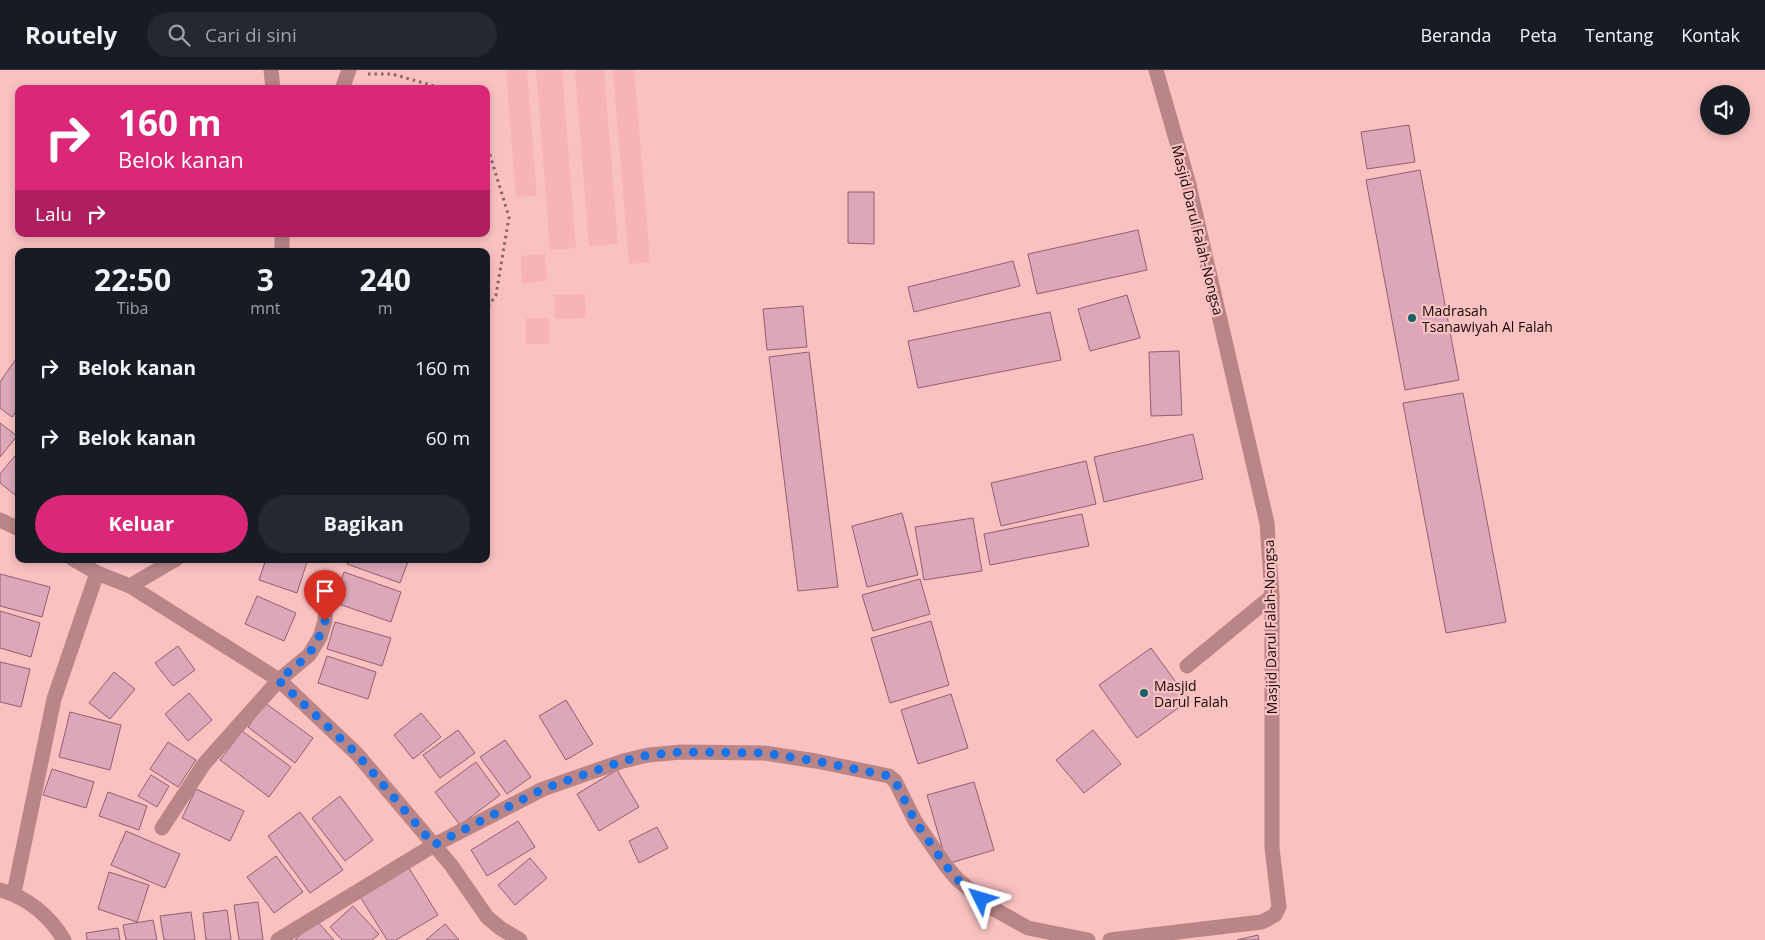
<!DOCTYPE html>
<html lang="id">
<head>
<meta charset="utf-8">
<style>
	:root { --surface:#171b24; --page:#242831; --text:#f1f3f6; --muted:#9ea1a6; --line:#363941; --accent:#db2777 }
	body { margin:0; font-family:"Open Sans",sans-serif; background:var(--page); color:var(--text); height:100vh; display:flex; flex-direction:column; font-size:19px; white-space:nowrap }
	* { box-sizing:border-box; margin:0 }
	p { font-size:16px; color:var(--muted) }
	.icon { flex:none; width:28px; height:28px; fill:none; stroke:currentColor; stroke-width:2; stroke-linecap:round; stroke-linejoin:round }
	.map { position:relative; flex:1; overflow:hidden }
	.sheet { position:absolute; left:15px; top:178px; width:475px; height:315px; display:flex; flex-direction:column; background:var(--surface); border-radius:10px; box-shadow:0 2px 8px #0003 }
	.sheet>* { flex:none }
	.top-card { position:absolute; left:15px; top:15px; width:475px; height:152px; border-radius:10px; box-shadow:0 2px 8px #0003; background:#db2777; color:#fff; overflow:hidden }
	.tools { position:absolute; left:1700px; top:15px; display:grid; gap:10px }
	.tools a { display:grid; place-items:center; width:50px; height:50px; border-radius:50%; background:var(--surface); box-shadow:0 2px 8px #0003; font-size:25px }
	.pin { position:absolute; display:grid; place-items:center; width:42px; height:42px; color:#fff; margin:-51px -21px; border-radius:50% 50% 50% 0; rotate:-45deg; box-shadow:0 0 5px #0007 }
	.pin .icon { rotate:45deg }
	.me { position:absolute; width:55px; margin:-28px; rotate:310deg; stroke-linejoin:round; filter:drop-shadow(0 0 4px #0008) }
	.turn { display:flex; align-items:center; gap:18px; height:105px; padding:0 20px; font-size:22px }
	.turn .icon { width:65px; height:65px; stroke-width:2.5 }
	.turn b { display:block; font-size:35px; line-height:42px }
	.then { display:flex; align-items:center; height:48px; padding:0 20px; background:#0003; gap:10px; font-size:19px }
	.eta { display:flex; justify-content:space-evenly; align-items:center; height:85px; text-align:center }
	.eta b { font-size:30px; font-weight:700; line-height:35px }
	.button { display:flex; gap:10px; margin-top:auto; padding:10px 20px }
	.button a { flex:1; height:58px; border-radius:30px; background:var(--accent); color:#fff; font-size:20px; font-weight:700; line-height:58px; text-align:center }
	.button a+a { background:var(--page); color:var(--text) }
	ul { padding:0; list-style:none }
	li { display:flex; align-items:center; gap:15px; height:70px; padding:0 20px }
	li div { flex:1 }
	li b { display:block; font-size:19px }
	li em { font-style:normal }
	header { display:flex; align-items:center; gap:30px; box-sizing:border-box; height:70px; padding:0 25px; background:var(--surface); border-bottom:1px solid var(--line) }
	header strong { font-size:24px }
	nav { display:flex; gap:28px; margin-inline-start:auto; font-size:18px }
	.search { width:350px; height:45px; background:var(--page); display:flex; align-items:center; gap:12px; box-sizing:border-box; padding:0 18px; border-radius:28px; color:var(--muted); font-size:19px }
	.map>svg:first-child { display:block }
	.built { fill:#f6b4b6 }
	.building { fill:#dda7b9; stroke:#906070 }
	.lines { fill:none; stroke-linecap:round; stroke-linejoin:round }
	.path { stroke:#8a6465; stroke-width:3; stroke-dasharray:2.5 4; stroke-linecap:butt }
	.service { stroke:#b98586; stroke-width:15 }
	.minor { stroke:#b98586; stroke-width:15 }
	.route { stroke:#1a73e8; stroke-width:9; stroke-dasharray:0 16.2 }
	.poi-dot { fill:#146466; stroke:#fac1c1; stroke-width:2 }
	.labels { text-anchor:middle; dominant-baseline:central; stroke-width:4.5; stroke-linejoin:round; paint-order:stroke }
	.street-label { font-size:14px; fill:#170607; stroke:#fac1c1 }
	.poi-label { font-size:14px; fill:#170607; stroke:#fac1c1; text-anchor:start }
</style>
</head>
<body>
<header>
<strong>Routely</strong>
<div class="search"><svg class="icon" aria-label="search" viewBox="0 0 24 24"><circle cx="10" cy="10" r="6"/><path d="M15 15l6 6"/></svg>Cari di sini</div>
<nav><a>Beranda</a><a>Peta</a><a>Tentang</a><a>Kontak</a></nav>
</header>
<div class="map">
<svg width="1765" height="870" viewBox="0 0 1765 870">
	<rect width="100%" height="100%" fill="#fac1c1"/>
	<path class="built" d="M 506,0 L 527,0 L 537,126 L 516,127 Z
		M 536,0 L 562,0 L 576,178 L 550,180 Z
		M 575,0 L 604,0 L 618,174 L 589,176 Z
		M 613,0 L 634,0 L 650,192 L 629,194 Z
		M 545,184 L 547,211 L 522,213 L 521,186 Z
		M 585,224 L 586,248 L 555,249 L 554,225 Z
		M 526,248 L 550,248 L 549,274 L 526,274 Z"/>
	<path class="building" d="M 1409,55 L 1415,92 L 1367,99 L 1361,62 Z
		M 1420,100 L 1459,310 L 1405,320 L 1366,110 Z
		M 848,122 L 874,122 L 874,174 L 848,173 Z
		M 1138,160 L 1147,200 L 1037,224 L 1028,184 Z
		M 1013,191 L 1020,216 L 914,242 L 908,217 Z
		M 1127,225 L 1140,268 L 1090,281 L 1078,239 Z
		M 803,236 L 807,277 L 767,280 L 763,239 Z
		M 1050,242 L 1061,290 L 918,318 L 908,271 Z
		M 1179,281 L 1182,345 L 1151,346 L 1149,282 Z
		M 809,282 L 838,517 L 798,521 L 769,287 Z
		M 18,286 L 19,337 L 12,347 L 0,338 L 0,312 Z
		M 1463,323 L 1506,552 L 1446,563 L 1403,333 Z
		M 0,353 L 17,366 L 0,387 Z
		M 1193,364 L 1203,409 L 1104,432 L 1094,387 Z
		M 19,381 L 19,428 L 0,413 L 0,404 Z
		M 1086,391 L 1096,434 L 1001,456 L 991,413 Z
		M 902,443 L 918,505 L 867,517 L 852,456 Z
		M 1082,444 L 1089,476 L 990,495 L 984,464 Z
		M 973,448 L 982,501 L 924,510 L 915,457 Z
		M 266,489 L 297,489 L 307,492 L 297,523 L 259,510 Z
		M 350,489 L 409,489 L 400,513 L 347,494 Z
		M 344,502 L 401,522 L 391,552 L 333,532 Z
		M 0,504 L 50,517 L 42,547 L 0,536 Z
		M 920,509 L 930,544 L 873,561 L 862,525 Z
		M 257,526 L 296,543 L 284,571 L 245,554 Z
		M 0,541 L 40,553 L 31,587 L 0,578 Z
		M 931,551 L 949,615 L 890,633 L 871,568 Z
		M 335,552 L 391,568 L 382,596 L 327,579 Z
		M 178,576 L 195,600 L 173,616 L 155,593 Z
		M 1151,578 L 1189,630 L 1137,668 L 1099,615 Z
		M 327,586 L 376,602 L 368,629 L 318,613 Z
		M 0,592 L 30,599 L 21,637 L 0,632 Z
		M 114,602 L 135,619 L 110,649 L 89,633 Z
		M 189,623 L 212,650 L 188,671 L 165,644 Z
		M 951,624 L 968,678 L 918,694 L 901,640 Z
		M 566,630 L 593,674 L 566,690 L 539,646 Z
		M 265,633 L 313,668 L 295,693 L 248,657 Z
		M 70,642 L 121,655 L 110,700 L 59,687 Z
		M 421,643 L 441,667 L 413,689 L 394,665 Z
		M 458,660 L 475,683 L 440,708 L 423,685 Z
		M 1093,660 L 1121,694 L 1084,723 L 1056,690 Z
		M 242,661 L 291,697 L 269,727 L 220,690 Z
		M 505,670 L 531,707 L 507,724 L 480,687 Z
		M 168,672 L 196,690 L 178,717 L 150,699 Z
		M 476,692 L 500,725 L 460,755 L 435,722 Z
		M 52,699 L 94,712 L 86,738 L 43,725 Z
		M 617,700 L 639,737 L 599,761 L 577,724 Z
		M 151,705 L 169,716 L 157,737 L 138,726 Z
		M 974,712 L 994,780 L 947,794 L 927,725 Z
		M 196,719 L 244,741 L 230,771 L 182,748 Z
		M 108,722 L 147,736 L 139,760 L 99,746 Z
		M 340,726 L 373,770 L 345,791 L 312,748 Z
		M 300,742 L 343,800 L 310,823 L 268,766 Z
		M 518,751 L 535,777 L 487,806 L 471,780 Z
		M 657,757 L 668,778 L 639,793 L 629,771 Z
		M 126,761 L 180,784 L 165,818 L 111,795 Z
		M 276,786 L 303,822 L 274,843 L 247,807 Z
		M 530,788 L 547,808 L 515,835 L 498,815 Z
		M 407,795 L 438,845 L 396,870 L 387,870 L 359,825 Z
		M 109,802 L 149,815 L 137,852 L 98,839 Z
		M 258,832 L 263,870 L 239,870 L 234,835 Z
		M 353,836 L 379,864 L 372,870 L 342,870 L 330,857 Z
		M 227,840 L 231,870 L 206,870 L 203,843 Z
		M 191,842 L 195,870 L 164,870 L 160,846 Z
		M 153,850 L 157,870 L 126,870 L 123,855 Z
		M 316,850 L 334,870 L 295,870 Z
		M 445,854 L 459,870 L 426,870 Z
		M 118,858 L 120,870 L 87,870 L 86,863 Z
		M 1258,865 L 1259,870 L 1237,870 Z"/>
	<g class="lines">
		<path class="path" d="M 368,4 L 392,4 L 445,19
			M 486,72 L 509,147 L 496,225 L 486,240"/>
		<path class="service" d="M 1187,596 L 1272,526"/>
		<path class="minor" d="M 271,0 L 273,19
			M 342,19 L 349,0
			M 282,181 L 282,164
			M 0,450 L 19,459
			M 73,489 L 97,503 L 130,516 L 279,610 L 357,684 L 451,795 L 487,847 L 500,858 L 520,870
			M 130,516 L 176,489
			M 162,758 L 204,694 L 279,610 L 309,585 L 320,567 L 325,551 L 326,514
			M 0,820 C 27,827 50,846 64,870
			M 14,823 L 54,629 L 97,503
			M 278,870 L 434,775 L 543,719 L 623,691 L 648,685 L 681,682 L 764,683 L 816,691 L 889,706 L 895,711 L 915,751 L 946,796 L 958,810 L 992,838 L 1028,858 L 1088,870
			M 1110,870 L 1262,852 L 1275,845 L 1279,837 L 1272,778 L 1272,526 L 1267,453 L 1188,111 L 1156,0"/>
	</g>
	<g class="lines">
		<path class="route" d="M 325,551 C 314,584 305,589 278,610 L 357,684 L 434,775 L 543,719 L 623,691 L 648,685 L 681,682 L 764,683 L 816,691 L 889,706 L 895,711 L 915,751 L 946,796 L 958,810 L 981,829"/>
	</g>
	<g class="poi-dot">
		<circle cx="1412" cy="248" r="5"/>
		<circle cx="1144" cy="623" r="5"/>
	</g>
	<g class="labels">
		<g class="street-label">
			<text transform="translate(1198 160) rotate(76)">Masjid Darul Falah-Nongsa</text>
			<text transform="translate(1270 557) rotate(-91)">Masjid Darul Falah-Nongsa</text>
		</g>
		<g class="poi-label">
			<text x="1422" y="240">Madrasah<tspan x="1422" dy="16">Tsanawiyah Al Falah</tspan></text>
			<text x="1154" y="615">Masjid<tspan x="1154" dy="16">Darul Falah</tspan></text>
		</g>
	</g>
</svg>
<div class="tools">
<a><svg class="icon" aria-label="sound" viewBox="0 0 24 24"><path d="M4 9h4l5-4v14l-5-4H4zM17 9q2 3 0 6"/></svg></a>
</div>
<div class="pin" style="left:325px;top:551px;background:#d93025"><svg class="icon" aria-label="arrive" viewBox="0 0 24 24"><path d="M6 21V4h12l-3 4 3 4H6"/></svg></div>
<svg class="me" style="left:981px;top:829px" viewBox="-20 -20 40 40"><path d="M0-17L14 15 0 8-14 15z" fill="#1a73e8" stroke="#fff" stroke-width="4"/></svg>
<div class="top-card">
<div class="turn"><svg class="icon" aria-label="right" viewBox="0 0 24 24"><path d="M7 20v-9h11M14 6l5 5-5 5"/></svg><div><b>160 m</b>Belok kanan</div></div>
<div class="then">Lalu<svg class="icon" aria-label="right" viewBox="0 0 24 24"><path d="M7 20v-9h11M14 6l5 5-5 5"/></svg></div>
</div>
<section class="sheet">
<div class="eta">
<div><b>22:50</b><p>Tiba</p></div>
<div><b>3</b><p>mnt</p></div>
<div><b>240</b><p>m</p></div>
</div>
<ul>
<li><svg class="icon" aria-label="right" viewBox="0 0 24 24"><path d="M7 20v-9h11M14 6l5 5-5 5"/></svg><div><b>Belok kanan</b></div><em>160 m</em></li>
<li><svg class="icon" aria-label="right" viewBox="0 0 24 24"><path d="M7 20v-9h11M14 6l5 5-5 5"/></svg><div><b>Belok kanan</b></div><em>60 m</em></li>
</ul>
<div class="button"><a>Keluar</a><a>Bagikan</a></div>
</section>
</div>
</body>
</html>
